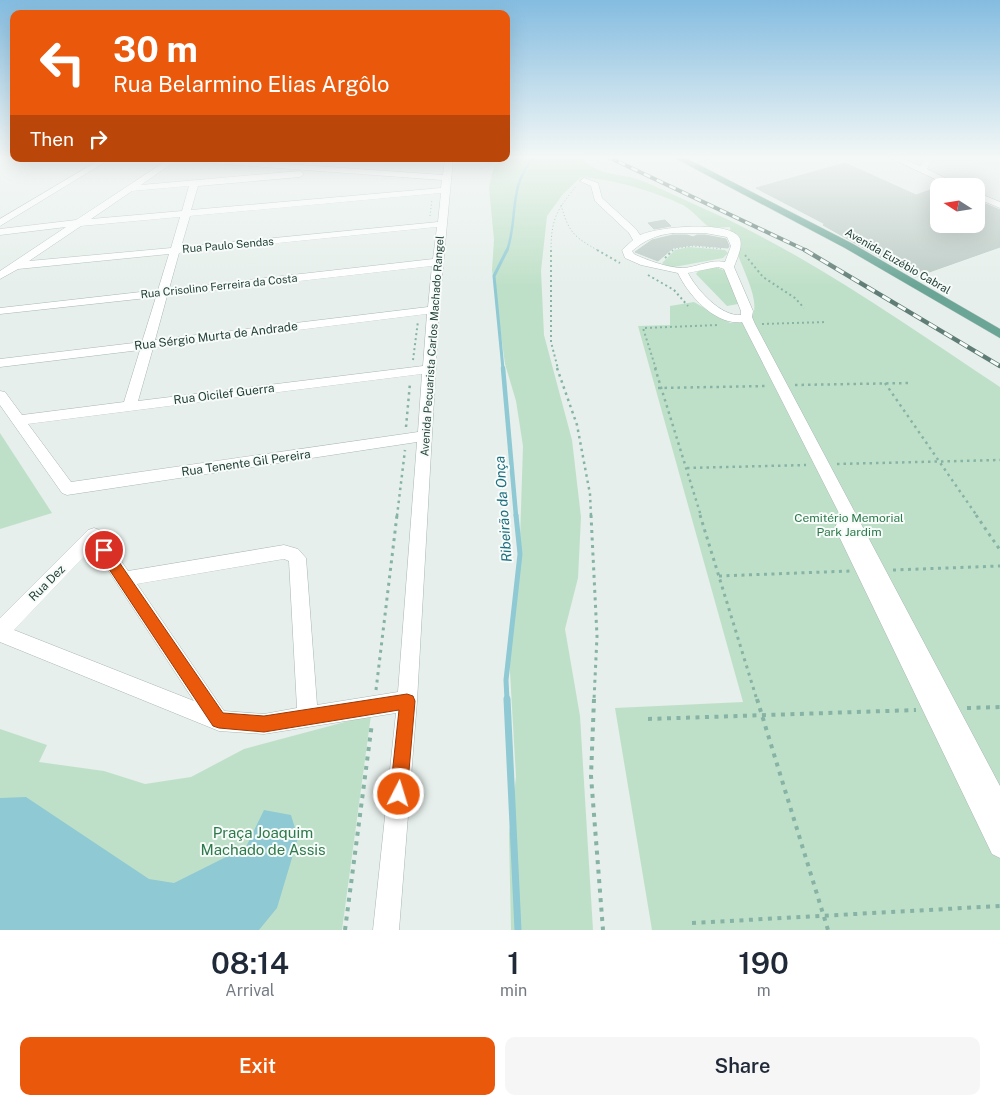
<!DOCTYPE html>
<html lang="en">
<head>
<meta charset="utf-8">
<style>
	:root { --surface:#fff; --page:#f6f6f7; --text:#1f2937; --muted:#747a83; --accent:#ea580c }
	body { margin:0; font-family:"Public Sans",sans-serif; background:var(--page); color:var(--text); height:100vh; display:flex; flex-direction:column; font-size:19px; white-space:nowrap }
	* { box-sizing:border-box; margin:0 }
	p { font-size:16px; color:var(--muted) }
	.icon { flex:none; width:28px; height:28px; fill:none; stroke:currentColor; stroke-width:2; stroke-linecap:round; stroke-linejoin:round }
	.map { position:relative; height:930px; overflow:hidden }
	.drawer { display:flex; flex-direction:column; background:var(--surface); flex:1 }
	.drawer>* { flex:none }
	.top-card { position:absolute; left:10px; top:10px; width:500px; height:152px; border-radius:10px; box-shadow:0 5px 20px #0002; background:#ea580c; color:#fff; overflow:hidden }
	.needle { width:32px; rotate:282deg }
	.controls { position:absolute; left:930px; top:178px; display:grid; gap:10px }
	.controls a { display:grid; place-items:center; width:55px; height:55px; border-radius:10px; background:var(--surface); box-shadow:0 5px 20px #0002; font-size:25px }
	.pin { position:absolute; display:grid; place-items:center; width:42px; height:42px; color:#fff; margin:-21px; border:2px solid #fff; border-radius:50%; box-shadow:0 1px 5px #0007 }
	.me { position:absolute; width:55px; margin:-28px; rotate:5deg; stroke-linejoin:round; filter:drop-shadow(0 0 4px #0008) }
	.turn { display:flex; align-items:center; gap:18px; height:105px; padding:0 20px; font-size:22px }
	.turn .icon { width:65px; height:65px; stroke-width:2.5 }
	.turn b { display:block; font-size:35px; line-height:42px }
	.then { display:flex; align-items:center; height:48px; padding:0 20px; background:#0003; gap:10px; font-size:19px }
	.eta { display:flex; justify-content:space-evenly; align-items:center; height:85px; text-align:center }
	.eta b { font-size:30px; font-weight:600; line-height:35px }
	.action { display:flex; gap:10px; margin-top:auto; padding:10px 20px }
	.action a { flex:1; height:58px; border-radius:10px; background:var(--accent); color:#fff; font-size:20px; font-weight:600; line-height:58px; text-align:center }
	.action a+a { background:var(--page); color:var(--text) }
	.map>svg:first-child { display:block }
	.green { fill:#bfe0c8 }
	.water { fill:#8ec9d4 }
	.lines { fill:none; stroke-linecap:round; stroke-linejoin:round }
	.stream-far4 { stroke:#8ec9d4; stroke-width:2.5 }
	.stream-far3 { stroke:#8ec9d4; stroke-width:3 }
	.stream-far2 { stroke:#8ec9d4; stroke-width:4.5 }
	.stream-far1 { stroke:#8ec9d4; stroke-width:5 }
	.stream { stroke:#8ec9d4; stroke-width:7 }
	.building { fill:#bbcac4; stroke:#b8c9c2 }
	.minor-casing { stroke:#a8b8b2; stroke-width:1 }
	.major-casing { stroke:#c2cac8; stroke-width:1 }
	.path-far4 { stroke:#86b3a5; stroke-width:1; stroke-dasharray:1 2.5; stroke-linecap:butt }
	.path-far3 { stroke:#86b3a5; stroke-width:2; stroke-dasharray:2 3; stroke-linecap:butt }
	.path-far2 { stroke:#86b3a5; stroke-width:2.5; stroke-dasharray:2.5 4; stroke-linecap:butt }
	.path-far1 { stroke:#86b3a5; stroke-width:3; stroke-dasharray:3 4.5; stroke-linecap:butt }
	.path { stroke:#86b3a5; stroke-width:4; stroke-dasharray:4 5.5; stroke-linecap:butt }
	.minor { fill:#fff; fill-rule:evenodd }
	.major { fill:#6aa596; fill-rule:evenodd }
	.rail-far1-casing { stroke:#5f7d75; stroke-width:4 }
	.rail-casing { stroke:#5f7d75; stroke-width:4.5 }
	.rail-far1 { stroke:#f7fbf9; stroke-width:2.5; stroke-dasharray:7; stroke-linecap:butt }
	.rail { stroke:#f7fbf9; stroke-width:3; stroke-dasharray:9; stroke-linecap:butt }
	.route { fill:#ea580c; stroke:#983908 }
	.labels { text-anchor:middle; dominant-baseline:central; stroke-width:4; stroke-linejoin:round; paint-order:stroke }
	.far-street-label { font-size:11px; fill:#24423a; stroke:#f7fbf9 }
	.street-label { font-size:12px; fill:#24423a; stroke:#f7fbf9 }
	.park-label { font-size:12px; fill:#2d7a4b; stroke:#f7fbf9 }
	.water-label { font-size:14px; font-style:italic; fill:#1c6f80; stroke:#f7fbf9 }
	.near-park-label { font-size:15px; fill:#2d7a4b; stroke:#f7fbf9 }
</style>
</head>
<body>
<div class="map">
<svg width="1000" height="930" viewBox="0 0 1000 930">
	<rect width="100%" height="100%" fill="#e6efeb"/>
	<path class="green" d="M 509,156 L 581,156 C 595,177 623,173 643,181 C 662,189 680,198 698,206 C 806,253 902,322 1000,387 L 1000,930 L 652,930 L 615,708 L 743,702 L 638,326 L 670,325 L 670,306 L 694,302 L 730,323 L 750,323 C 751,319 753,315 754,311 C 758,290 732,252 730,227 L 710,228 C 701,221 692,210 683,205 C 654,191 612,179 581,177 L 563,194 L 547,216 L 541,271 L 544,335 L 572,440 L 581,517 L 578,578 L 565,629 L 580,716 L 593,930 L 511,930 L 509,834 L 516,777 L 509,655 L 520,540 L 523,446 L 516,401 L 505,364 L 492,270 L 494,240 L 489,187 L 494,166 Z
		M 689,247 L 725,250 L 728,253 L 723,258 L 674,267 L 668,267 L 662,263 L 675,250 Z
		M 715,267 L 726,271 L 738,304 L 727,306 L 696,274 L 700,269 Z
		M 0,433 L 52,513 L 0,529 Z
		M 371,715 L 342,930 L 0,930 L 0,729 L 47,745 L 39,762 L 104,771 L 145,784 L 191,777 L 244,749 Z"/>
	<path class="water" d="M 26,797 L 149,879 L 174,883 L 246,847 L 264,810 L 291,815 L 298,838 L 277,908 L 259,930 L 0,930 L 0,798 Z"/>
	<g class="lines">
		<path class="stream-far4" d="M 507,251 C 519,216 507,187 535,156"/>
		<path class="stream-far3" d="M 503,369 L 494,276 L 507,250"/>
		<path class="stream-far2" d="M 503,368 L 516,516"/>
		<path class="stream-far1" d="M 507,700 L 506,680 L 520,554 L 516,515"/>
		<path class="stream" d="M 507,699 L 518,930"/>
	</g>
	<path class="building" d="M 845,163 L 916,195 L 939,187 L 939,224 L 976,224 L 976,200 L 1000,210 L 1000,247 L 915,277 L 823,225 L 825,224 L 756,188 Z
		M 665,220 L 671,226 L 654,229 L 648,223 Z
		M 673,235 L 687,235 L 693,237 L 697,235 L 705,235 L 726,239 L 729,246 L 728,248 L 693,245 L 673,248 L 658,261 L 635,252 L 652,240 Z"/>
	<g class="lines">
		<g class="minor-casing">
			<path id="minor" d="M 703,156 L 721,156 L 686,165 L 682,162 Z
				M 886,156 L 897,156 L 920,166 L 927,156 L 935,156 L 927,169 L 961,186 L 950,186 Z
				M 101,159 L 110,159 L 0,226 L 0,219 Z
				M 169,159 L 178,159 L 141,185 L 300,171 L 304,174 L 300,177 L 198,186 L 191,210 L 441,188 L 442,180 L 184,161 L 180,159 L 215,159 L 443,175 L 445,159 L 453,159 L 439,310 L 417,701 L 399,930 L 373,930 L 396,713 L 264,734 L 219,731 L 0,642 L 0,618 L 88,530 L 94,528 L 100,530 L 128,571 L 284,545 L 298,549 L 306,558 L 317,705 L 398,692 L 417,442 L 67,495 L 62,493 L 0,405 L 0,391 L 5,392 L 22,415 L 124,402 L 140,350 L 0,367 L 0,359 L 142,342 L 156,297 L 0,314 L 0,308 L 158,290 L 169,254 L 18,269 L 0,279 L 0,271 L 66,227 L 0,235 L 0,229 L 76,220 ZM 189,186 L 182,211 L 91,219 L 132,191 ZM 441,193 L 438,222 L 181,247 L 190,216 ZM 180,217 L 171,248 L 29,261 L 81,226 ZM 437,227 L 433,259 L 169,289 L 179,253 ZM 432,266 L 428,307 L 155,340 L 167,296 ZM 427,314 L 423,366 L 138,401 L 153,348 ZM 422,374 L 418,432 L 71,482 L 28,424 ZM 93,547 L 194,701 L 14,630 ZM 284,559 L 289,561 L 297,708 L 264,714 L 224,711 L 137,584 Z
				M 584,178 L 598,183 L 602,198 L 636,229 L 640,235 C 658,227 727,220 739,237 C 744,245 737,258 734,267 L 753,311 L 752,317 L 755,324 L 1000,786 L 1000,858 L 992,854 L 835,528 L 837,523 L 843,521 L 742,322 C 716,326 688,295 678,273 L 641,265 L 625,258 L 622,250 L 633,240 L 629,233 L 595,201 L 591,186 L 580,181 ZM 673,233 L 705,233 L 727,237 L 731,246 L 725,262 C 710,259 698,267 683,268 C 669,268 646,260 634,254 L 632,251 C 645,240 656,235 673,233 ZM 718,267 L 724,269 L 741,311 L 741,315 C 721,317 696,289 688,273 Z
				M 976,192 L 1000,202 L 1000,208 L 976,198 Z"/>
		</g>
		<g class="major-casing">
			<path id="major" d="M 671,156 L 682,156 L 853,244 L 1000,329 L 1000,338 L 845,248 Z"/>
		</g>
		<path class="path-far4" d="M 561,205 C 569,233 574,237 599,251
			M 430,216 L 432,199
			M 551,251 C 551,218 557,210 577,185
			M 672,251 L 674,249 L 692,246 L 723,249"/>
		<path class="path-far3" d="M 551,250 L 551,342 L 558,369
			M 597,250 L 620,263
			M 745,255 L 763,277 L 795,298 L 804,308
			M 665,258 L 673,250
			M 648,275 L 674,290 L 688,306
			M 762,324 L 826,322
			M 413,360 L 418,321
			M 656,369 L 643,328 L 719,325"/>
		<path class="path-far2" d="M 557,368 L 577,425 L 590,494 L 591,516
			M 655,368 L 701,516
			M 885,383 L 977,516
			M 795,385 L 909,383
			M 658,388 L 767,386
			M 406,427 L 410,383
			M 837,464 L 1000,460
			M 687,468 L 806,465
			M 397,516 L 405,450"/>
		<path class="path-far1" d="M 591,515 L 597,636 L 594,700
			M 700,515 L 757,700
			M 976,515 L 1000,550
			M 893,570 L 1000,566
			M 719,576 L 850,571
			M 376,690 L 397,515"/>
		<path class="path" d="M 594,699 L 591,776 L 603,930
			M 757,699 L 828,930
			M 967,708 L 1000,707
			M 648,719 L 916,710
			M 692,923 L 1000,906
			M 345,930 L 372,723"/>
		<use href="#minor" class="minor"/>
		<use href="#major" class="major"/>
		<g class="rail-far1-casing">
			<path id="rail-far1" d="M 606,156 L 807,251"/>
		</g>
		<g class="rail-casing">
			<path id="rail" d="M 805,250 L 1000,366"/>
		</g>
		<use href="#rail-far1" class="rail-far1"/>
		<use href="#rail" class="rail"/>
	</g>
	<linearGradient id="sky" x2="0" y2="1"><stop stop-color="#84bce0"/><stop offset="0.55" stop-color="#f4f8f6"/><stop offset="1" stop-color="#f4f8f6" stop-opacity="0"/></linearGradient>
	<rect width="1000" height="286" fill="url(#sky)"/>
	<path class="route" d="M 104,544 L 108,546 L 223,713 L 264,716 L 407,694 L 413,696 L 415,701 L 407,794 L 405,799 L 399,802 L 393,799 L 390,794 L 399,710 L 264,732 L 219,728 L 213,726 L 99,554 L 97,550 L 99,546 Z"/>
	<g class="labels">
		<g class="far-street-label">
			<text transform="translate(228 245) rotate(-5)">Rua Paulo Sendas</text>
			<text transform="translate(898 261) rotate(30)">Avenida Euzébio Cabral</text>
			<text transform="translate(219 286) rotate(-6)">Rua Crisolino Ferreira da Costa</text>
			<text transform="translate(432 346) rotate(-86)">Avenida Pecuarista Carlos Machado Rangel</text>
		</g>
		<g class="street-label">
			<text transform="translate(216 336) rotate(-7)">Rua Sérgio Murta de Andrade</text>
			<text transform="translate(224 394) rotate(-7)">Rua Oicilef Guerra</text>
			<text transform="translate(246 463) rotate(-8)">Rua Tenente Gil Pereira</text>
			<text transform="translate(47 583) rotate(-45)">Rua Dez</text>
		</g>
		<g class="park-label">
			<text x="849" y="518">Cemitério Memorial<tspan x="849" dy="14">Park Jardim</tspan></text>
		</g>
		<g class="water-label">
			<text transform="translate(503 509) rotate(-94)">Ribeirão da Onça</text>
		</g>
		<g class="near-park-label">
			<text x="263" y="832">Praça Joaquim<tspan x="263" dy="17">Machado de Assis</tspan></text>
		</g>
	</g>
</svg>
<div class="controls">
<a><svg class="needle" viewBox="-14 -14 28 28"><path d="M0-13l5 13h-10z" fill="#e53935"/><path d="M0 13l5-13h-10z" fill="#747a83"/></svg></a>
</div>
<div class="pin" style="left:104px;top:550px;background:#d93025"><svg class="icon" aria-label="arrive" viewBox="0 0 24 24"><path d="M6 21V4h12l-3 4 3 4H6"/></svg></div>
<svg class="me" style="left:399px;top:794px" viewBox="-20 -20 40 40"><circle r="17" fill="#ea580c" stroke="#fff" stroke-width="3"/><path d="M0-11L8 9 0 5-8 9z" fill="#fff"/></svg>
<div class="top-card">
<div class="turn"><svg class="icon" aria-label="left" viewBox="0 0 24 24"><path d="M17 20v-9H6M10 6l-5 5 5 5"/></svg><div><b>30 m</b>Rua Belarmino Elias Argôlo</div></div>
<div class="then">Then<svg class="icon" aria-label="right" viewBox="0 0 24 24"><path d="M7 20v-9h11M14 6l5 5-5 5"/></svg></div>
</div>
</div>
<section class="drawer">
<div class="eta">
<div><b>08:14</b><p>Arrival</p></div>
<div><b>1</b><p>min</p></div>
<div><b>190</b><p>m</p></div>
</div>
<div class="action"><a>Exit</a><a>Share</a></div>
</section>
</body>
</html>
